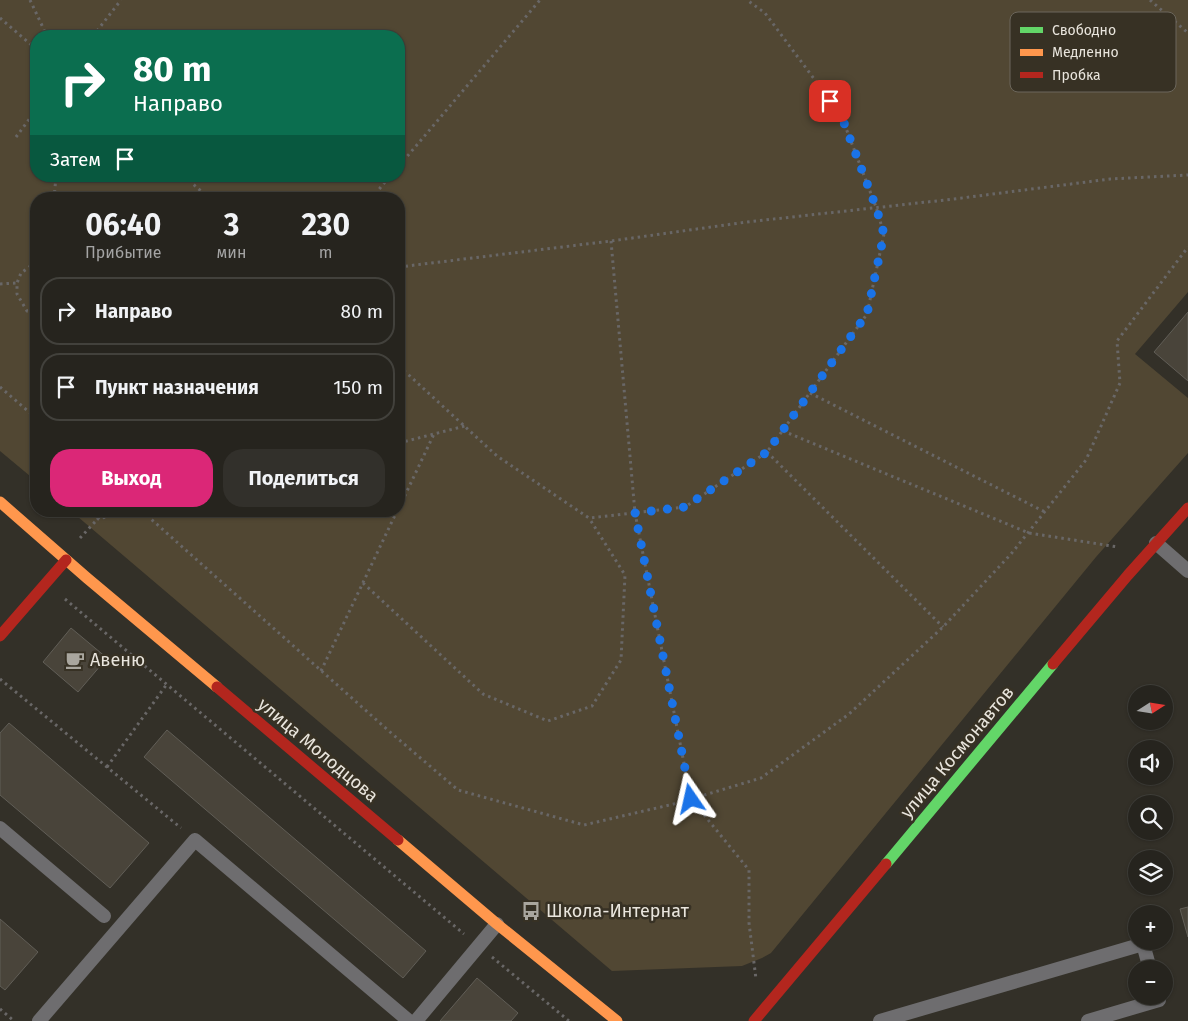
<!DOCTYPE html>
<html lang="ru">
<head>
<meta charset="utf-8">
<style>
	:root { --surface:#26241e; --page:#32302b; --text:#f1f3f6; --muted:#a4a4a4; --line:#42413c; --accent:#db2777 }
	body { margin:0; font-family:"Fira Sans",sans-serif; background:var(--page); color:var(--text); height:100vh; display:flex; flex-direction:column; font-size:19px; white-space:nowrap }
	* { box-sizing:border-box; margin:0 }
	p { font-size:16px; color:var(--muted) }
	.icon { flex:none; width:28px; height:28px; fill:none; stroke:currentColor; stroke-width:2; stroke-linecap:round; stroke-linejoin:round }
	.map { position:relative; flex:1; overflow:hidden }
	.panel { position:absolute; left:30px; top:192px; width:375px; height:325px; display:flex; flex-direction:column; background:var(--surface); border-radius:20px; box-shadow:0 1px 4px #0004,0 0 0 1px var(--line) }
	.panel>* { flex:none }
	.banner { position:absolute; left:30px; top:30px; width:375px; height:152px; border-radius:20px; box-shadow:0 1px 4px #0004,0 0 0 1px var(--line); background:#0b6e4f; color:#fff; overflow:hidden }
	.needle { width:32px; rotate:78deg }
	.tools { position:absolute; left:1128px; top:685px; display:grid; gap:10px }
	.tools a { display:grid; place-items:center; width:45px; height:45px; border-radius:50%; background:var(--surface); box-shadow:0 1px 4px #0004,0 0 0 1px var(--line); font-size:25px }
	.pin { position:absolute; display:grid; place-items:center; width:42px; height:42px; color:#fff; margin:-21px; border-radius:10px; box-shadow:0 2px 8px #0006 }
	.me { position:absolute; width:55px; margin:-28px; rotate:349deg; stroke-linejoin:round; filter:drop-shadow(0 0 4px #0008) }
	.turn { display:flex; align-items:center; gap:18px; height:105px; padding:0 20px; font-size:22px }
	.turn .icon { width:65px; height:65px; stroke-width:2.5 }
	.turn b { display:block; font-size:35px; line-height:42px }
	.then { display:flex; align-items:center; height:48px; padding:0 20px; background:#0003; gap:10px; font-size:19px }
	.eta { display:flex; justify-content:space-evenly; align-items:center; height:85px; text-align:center }
	.eta b { font-size:30px; font-weight:700; line-height:35px }
	.cta { display:flex; gap:10px; margin-top:auto; padding:10px 20px }
	.cta a { flex:1; height:58px; border-radius:20px; background:var(--accent); color:#fff; font-size:20px; font-weight:700; line-height:58px; text-align:center }
	.cta a+a { background:var(--page); color:var(--text) }
	ul { padding:0; list-style:none }
	li { display:flex; align-items:center; gap:15px; height:68px; margin:0 10px 8px; padding:0 10px; border:2px solid var(--line); border-radius:20px }
	li div { flex:1 }
	li b { display:block; font-size:19px }
	li em { font-style:normal }
	.map>svg:first-child { display:block }
	.green { fill:#514733; fill-rule:evenodd }
	.building { fill:#49443a; stroke:#615e57 }
	.lines { fill:none; stroke-linecap:round; stroke-linejoin:round }
	.path { stroke:#696767; stroke-width:3; stroke-dasharray:2.5 4; stroke-linecap:butt }
	.lane { stroke:#6e6d6f; stroke-width:14 }
	.fast { stroke:#63d668; stroke-width:11 }
	.slow { stroke:#ff974d; stroke-width:11 }
	.jam { stroke:#b3261e; stroke-width:11 }
	.route { stroke:#1a73e8; stroke-width:9; stroke-dasharray:0 16.2 }
	.labels { text-anchor:middle; dominant-baseline:central; stroke-width:5; stroke-linejoin:round; paint-order:stroke }
	.poi-label { font-size:18px; fill:#e9e5dd; stroke:#373124; text-anchor:start }
	.street-label { font-size:18px; fill:#e9e5dd; stroke:#373124 }
	.key { fill:#373124; stroke:#6c675c; stroke-width:1 }
	.key-label { font-size:14px; fill:#e9e5dd }
</style>
</head>
<body>
<div class="map">
<svg width="1188" height="1021" viewBox="0 0 1188 1021">
	<rect width="100%" height="100%" fill="#333028"/>
	<path class="green" d="M 0,0 L 1188,0 L 1188,292 L 1135,354 L 1188,398 L 1188,453 L 1096,557 L 771,953 L 762,958 L 742,966 L 612,971 L 71,511 L 399,511 L 399,199 L 36,199 L 36,481 L 0,451 ZM 36,36 L 399,36 L 399,176 L 36,176 Z"/>
	<path class="building" d="M 1188,312 L 1188,381 L 1154,352 Z
		M 71,628 L 107,658 L 78,692 L 43,662 Z
		M 9,723 L 149,843 L 110,888 L 0,795 L 0,733 Z
		M 167,730 L 426,951 L 403,978 L 144,757 Z
		M 1188,907 L 1188,937 L 1180,909 Z
		M 0,919 L 38,952 L 5,990 L 0,986 Z
		M 477,978 L 518,1013 L 511,1021 L 440,1021 Z"/>
	<g class="lines">
		<path class="path" d="M 30,0 L 47,36
			M 1150,0 L 1188,33
			M 0,18 L 36,49
			M 93,36 L 121,0
			M 16,137 L 36,110
			M 399,166 L 540,0
			M 184,176 L 210,199
			M 54,199 L 56,176
			M 371,199 L 390,176
			M 611,241 L 635,513 L 691,799 L 749,870 L 749,923 L 756,979
			M 36,262 L 21,273 L 17,283 L 17,294 L 27,311 L 36,313
			M 399,267 L 611,241 L 747,222 L 954,199 L 1110,179 L 1188,175
			M 0,284 L 17,283
			M 399,366 L 497,456 L 589,518 L 685,507 L 767,452 L 867,314 L 884,234 L 876,207 L 841,115 L 765,13 L 747,0
			M 0,387 L 36,418
			M 810,393 L 1045,512
			M 783,431 L 1029,533 L 1118,547
			M 399,443 L 465,426
			M 767,452 L 943,627
			M 399,508 L 434,434
			M 96,511 L 98,519 L 130,511
			M 142,511 L 390,732 L 458,790 L 584,825 L 678,803 L 761,778 L 849,714 L 943,627 L 1011,554 L 1086,460 L 1120,383 L 1117,341 L 1188,247
			M 80,538 L 105,511
			M 363,583 L 483,694 L 548,721 L 592,706 L 621,660 L 625,575 L 589,518
			M 65,599 L 464,934
			M 321,671 L 397,511
			M 0,679 L 181,828
			M 107,767 L 167,684
			M 492,957 L 569,1021
			M 0,1009 L 14,1021"/>
		<path class="lane" d="M 1156,543 L 1188,571
			M 0,828 L 104,916
			M 39,1021 L 195,840 L 409,1021
			M 416,1021 L 497,924
			M 880,1021 L 1143,944 L 1150,969
			M 1088,1021 L 1159,1000 L 1158,996"/>
		<path class="fast" d="M 886,864 L 1053,664"/>
		<path class="slow" d="M 0,502 L 87,578 L 217,687
			M 398,840 L 497,924 L 617,1021"/>
		<path class="jam" d="M 0,636 L 66,560
			M 1053,664 L 1128,575 L 1188,508
			M 217,687 L 398,840
			M 754,1021 L 886,864"/>
	</g>
	<g class="lines">
		<path class="route" d="M 691,799 L 635,513 L 685,507 L 767,452 L 867,314 L 884,234 L 876,207 L 841,115 L 830,101"/>
	</g>
	<defs>
		<g id="cafe-bare" transform="scale(1.5)"><path d="M-5.5-4.5H6V0H3Q3 3.5 0 3.5H-2.5Q-5.5 3.5-5.5 0ZM3-3.2v2h1.7v-2ZM-6 4.5H4V6H-6Z" fill="#a9a69e" stroke="#373124" stroke-width="2.5" paint-order="stroke"/></g>
		<g id="bus-bare" transform="scale(1.5)"><path d="M-5-6H5V4H4V6H2V4H-2V6H-4V4H-5ZM-3.5-4V0h7V-4ZM-3.5 1.2v1.5H-2V1.2ZM2 1.2v1.5H3.5V1.2Z" fill="#a9a69e" stroke="#373124" stroke-width="2.5" paint-order="stroke"/></g>
	</defs>
	<g fill-rule="evenodd">
		<use href="#cafe-bare" x="75" y="660"/>
		<use href="#bus-bare" x="531" y="911"/>
	</g>
	<g class="labels">
		<g class="poi-label">
			<text x="90" y="660">Авеню</text>
			<text x="546" y="911">Школа-Интернат</text>
		</g>
		<g class="street-label">
			<text transform="translate(318 750) rotate(40)">улица Молодцова</text>
			<text transform="translate(957 752) rotate(-50)">улица Космонавтов</text>
		</g>
	</g>
	<rect x="1010" y="12" width="166" height="80" rx="8" class="key"/>
	<rect x="1020" y="27" width="23" height="6" fill="#63d668"/>
	<rect x="1020" y="49" width="23" height="7" fill="#ff974d"/>
	<rect x="1020" y="72" width="23" height="6" fill="#b3261e"/>
	<g class="key-label">
		<text x="1052" y="35">Свободно</text>
		<text x="1052" y="57">Медленно</text>
		<text x="1052" y="80">Пробка</text>
	</g>
</svg>
<div class="tools">
<a><svg class="needle" viewBox="-14 -14 28 28"><path d="M0-13l5 13h-10z" fill="#e53935"/><path d="M0 13l5-13h-10z" fill="#a4a4a4"/></svg></a>
<a><svg class="icon" aria-label="sound" viewBox="0 0 24 24"><path d="M4 9h4l5-4v14l-5-4H4zM17 9q2 3 0 6"/></svg></a>
<a><svg class="icon" aria-label="search" viewBox="0 0 24 24"><circle cx="10" cy="10" r="6"/><path d="M15 15l6 6"/></svg></a>
<a><svg class="icon" aria-label="layers" viewBox="0 0 24 24"><path d="M12 4l9 5-9 5-9-5zM3 14l9 5 9-5"/></svg></a>
<a>+</a>
<a>−</a>
</div>
<div class="pin" style="left:830px;top:101px;background:#d93025"><svg class="icon" aria-label="arrive" viewBox="0 0 24 24"><path d="M6 21V4h12l-3 4 3 4H6"/></svg></div>
<svg class="me" style="left:691px;top:799px" viewBox="-20 -20 40 40"><path d="M0-17L14 15 0 8-14 15z" fill="#1a73e8" stroke="#fff" stroke-width="4"/></svg>
<div class="banner">
<div class="turn"><svg class="icon" aria-label="right" viewBox="0 0 24 24"><path d="M7 20v-9h11M14 6l5 5-5 5"/></svg><div><b>80 m</b>Направо</div></div>
<div class="then">Затем<svg class="icon" aria-label="arrive" viewBox="0 0 24 24"><path d="M6 21V4h12l-3 4 3 4H6"/></svg></div>
</div>
<section class="panel">
<div class="eta">
<div><b>06:40</b><p>Прибытие</p></div>
<div><b>3</b><p>мин</p></div>
<div><b>230</b><p>m</p></div>
</div>
<ul>
<li><svg class="icon" aria-label="right" viewBox="0 0 24 24"><path d="M7 20v-9h11M14 6l5 5-5 5"/></svg><div><b>Направо</b></div><em>80 m</em></li>
<li><svg class="icon" aria-label="arrive" viewBox="0 0 24 24"><path d="M6 21V4h12l-3 4 3 4H6"/></svg><div><b>Пункт назначения</b></div><em>150 m</em></li>
</ul>
<div class="cta"><a>Выход</a><a>Поделиться</a></div>
</section>
</div>
</body>
</html>
